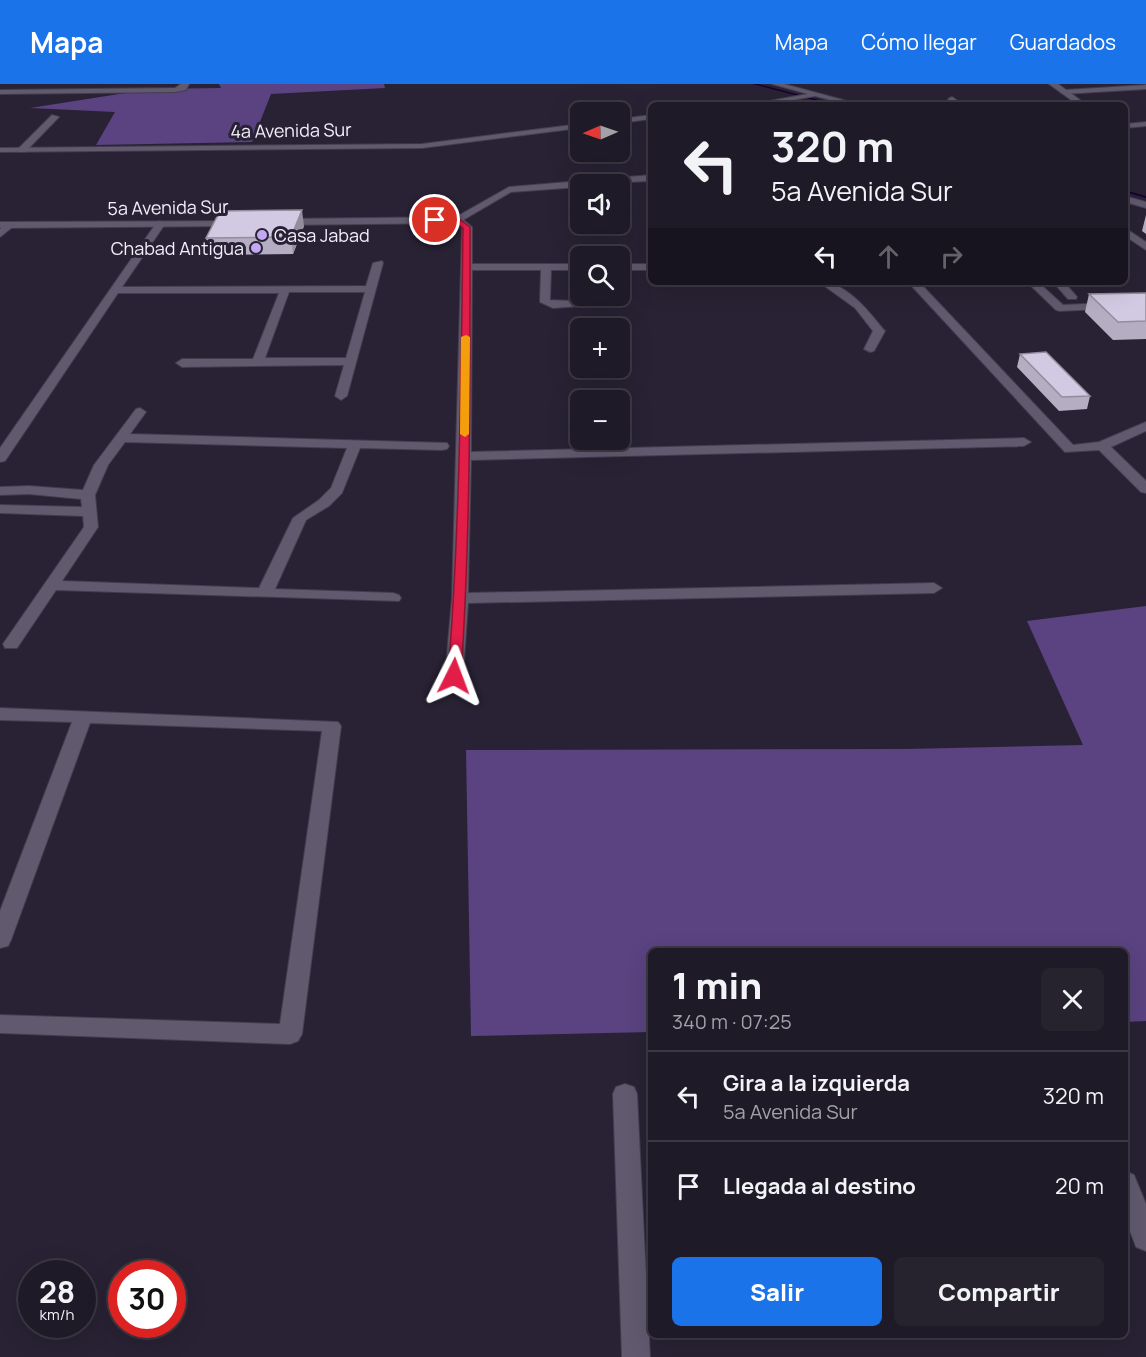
<!DOCTYPE html>
<html lang="es">
<head>
<meta charset="utf-8">
<style>
	:root { --surface:#1e1a27; --page:#26232f; --text:#f1f3f6; --muted:#a1a1a7; --line:#3c3844; --accent:#1a73e8 }
	body { margin:0; font-family:Manrope,sans-serif; background:var(--page); color:var(--text); height:100vh; display:flex; flex-direction:column; font-size:22px; white-space:nowrap }
	* { box-sizing:border-box; margin:0 }
	p { font-size:20px; color:var(--muted) }
	.icon { flex:none; width:33px; height:33px; fill:none; stroke:currentColor; stroke-width:2; stroke-linecap:round; stroke-linejoin:round }
	.map { position:relative; flex:1; overflow:hidden }
	.drawer { position:absolute; left:648px; top:864px; width:480px; height:390px; display:flex; flex-direction:column; background:var(--surface); border-radius:9px; box-shadow:0 6px 24px #0002,0 0 0 2px var(--line) }
	.drawer>* { flex:none }
	.guide { position:absolute; left:648px; top:18px; width:480px; height:183px; border-radius:9px; box-shadow:0 6px 24px #0002,0 0 0 2px var(--line); background:#1e1a27; color:var(--text); overflow:hidden }
	.needle { width:39px; rotate:268deg }
	.controls { position:absolute; left:570px; top:18px; display:grid; gap:12px }
	.controls a { display:grid; place-items:center; width:60px; height:60px; border-radius:9px; background:var(--surface); box-shadow:0 6px 24px #0002,0 0 0 2px var(--line); font-size:30px }
	.speed { position:absolute; left:18px; top:1176px; display:flex; gap:12px; font-size:30px; font-weight:700; text-align:center }
	.speed>* { display:grid; place-content:center; width:78px; height:78px; border-radius:50%; background:var(--surface); box-shadow:0 6px 24px #0002,0 0 0 2px var(--line); line-height:1 }
	.speed small { font-size:15px; font-weight:400 }
	.speed .limit { border:9px solid #d22; background:#fff; color:#111 }
	.pin { position:absolute; display:grid; place-items:center; width:51px; height:51px; color:#fff; margin:-26px; border:3px solid #fff; border-radius:50%; box-shadow:0 2px 6px #0007 }
	.me { position:absolute; width:66px; margin:-33px; rotate:3deg; stroke-linejoin:round; filter:drop-shadow(0 0 4px #0008) }
	.turn { display:flex; align-items:center; gap:21px; height:126px; padding:0 24px; font-size:27px }
	.turn .icon { width:78px; height:78px; stroke-width:2.5 }
	.turn b { display:block; font-size:42px; line-height:51px }
	.lanes { display:flex; align-items:center; height:57px; padding:0 24px; background:#0003; justify-content:center; gap:30px; direction:ltr }
	.lanes .off { opacity:.35 }
	.round { display:grid; place-items:center; flex:none; width:63px; height:63px; border-radius:9px; background:var(--page) }
	.head { display:flex; align-items:center; justify-content:space-between; height:102px; padding:0 24px }
	h1 { font-size:36px; font-weight:800; line-height:45px }
	.cta { display:flex; gap:12px; margin-top:auto; padding:12px 24px }
	.cta a { flex:1; height:69px; border-radius:9px; background:var(--accent); color:#fff; font-size:24px; font-weight:800; line-height:69px; text-align:center }
	.cta a+a { background:var(--page); color:var(--text) }
	ul { padding:0; list-style:none }
	li { display:flex; align-items:center; gap:18px; height:90px; padding:0 24px; border-top:2px solid var(--line) }
	li div { flex:1 }
	li b { display:block; font-size:22px }
	li em { font-style:normal }
	header { display:flex; align-items:center; gap:36px; box-sizing:border-box; height:84px; padding:0 30px; background:var(--accent); color:#fff }
	header strong { font-size:28px }
	nav { display:flex; gap:33px; margin-inline-start:auto; font-size:21px }
	.map>svg:first-child { display:block }
	.forest { fill:#5a4380 }
	.lines { fill:none; stroke-linecap:round; stroke-linejoin:round }
	.stream { fill:#180033; fill-rule:evenodd }
	.minor-casing { stroke:#433d4c; stroke-width:2 }
	.tertiary-casing { stroke:#433d4c; stroke-width:2 }
	.minor { fill:#615a6f; fill-rule:evenodd }
	.tertiary { fill:#615a6f; fill-rule:evenodd }
	.wall { fill:#b5aec2 }
	.shaded-wall { fill:#938d9e }
	.building { fill:#d2cae2; stroke:#938d9e; stroke-width:1.5 }
	.route { fill:#e11d48; stroke:#92132f; stroke-width:1.5 }
	.slow { fill:#f59e0b }
	.poi-dot { fill:#c2a8f3; stroke:#282234; stroke-width:2 }
	.labels { text-anchor:middle; dominant-baseline:central; stroke-width:6; stroke-linejoin:round; paint-order:stroke }
	.far-street-label { font-size:18px; fill:#f3f0fc; stroke:#282234 }
	.far-poi-label { font-size:18px; fill:#f3f0fc; stroke:#282234; text-anchor:start }
</style>
</head>
<body>
<header>
<strong>Mapa</strong>
<nav><a>Mapa</a><a>Cómo llegar</a><a>Guardados</a></nav>
</header>
<div class="map">
<svg width="1146" height="1273" viewBox="0 0 1146 1273">
	<rect width="100%" height="100%" fill="#282234"/>
	<path class="forest" d="M 219,0 L 384,0 L 385,4 L 271,10 L 252,58 L 96,61 L 115,28 L 30,24 L 151,5 L 221,4 Z
		M 1146,522 L 1146,937 L 1125,938 L 1125,867 L 651,867 L 651,948 L 471,952 L 466,666 L 906,665 L 1083,661 L 1027,537 Z"/>
	<g class="lines">
		<path class="stream" d="M 752,0 L 758,0 L 839,21 L 833,21 Z
			M 1125,106 L 1146,112 L 1146,114 L 1125,108 Z"/>
		<g class="minor-casing">
			<path id="minor" d="M 181,0 L 189,0 L 186,6 L 175,8 L 0,10 L 0,6 L 175,4 Z
				M 1146,1 L 1146,5 L 1064,10 L 1060,8 L 1064,6 Z
				M 952,13 L 964,21 L 955,21 L 948,15 Z
				M 52,31 L 59,33 L 25,68 L 19,68 L 19,64 Z
				M 1125,112 L 1146,118 L 1146,124 L 1125,118 Z
				M 455,134 L 461,134 L 472,143 L 472,180 L 580,180 L 580,212 L 583,212 L 582,222 L 553,224 L 540,218 L 541,186 L 472,186 L 471,368 L 1024,354 L 1031,358 L 1024,362 L 471,376 L 468,509 L 934,499 L 942,504 L 934,509 L 468,519 L 463,592 L 460,596 L 448,596 L 445,592 L 452,514 L 462,144 L 455,138 ZM 551,186 L 573,186 L 573,217 L 550,216 Z
				M 160,137 L 165,140 L 122,203 L 366,202 L 373,179 L 382,177 L 383,179 L 347,312 L 341,316 L 335,312 L 344,281 L 182,283 L 176,279 L 182,275 L 253,275 L 279,209 L 118,209 L 5,377 L 0,378 L 0,364 L 157,138 ZM 289,208 L 365,208 L 346,274 L 265,274 Z
				M 7,139 L 15,141 L 0,153 L 0,145 Z
				M 1125,144 L 1146,158 L 1146,166 L 1125,152 Z
				M 620,180 L 651,180 L 651,186 L 620,186 Z
				M 819,198 C 846,198 867,225 883,245 L 885,247 L 874,267 L 870,268 L 864,265 L 873,247 L 855,224 Z
				M 908,198 L 919,198 L 1073,361 L 1099,358 L 1146,338 L 1146,347 L 1111,363 L 1146,397 L 1146,409 L 1141,408 L 1099,366 L 1065,368 Z
				M 1027,198 L 1038,198 L 1063,221 L 1146,217 L 1146,223 L 1060,227 L 1056,226 Z
				M 1053,198 L 1064,198 L 1077,213 L 1076,215 L 1068,215 Z
				M 140,324 L 146,328 L 130,350 L 447,359 L 449,362 L 447,365 L 442,366 L 360,364 L 342,409 L 329,422 L 306,436 L 275,505 L 393,509 L 399,511 L 401,514 L 399,517 L 56,506 L 17,564 L 5,564 L 3,560 L 84,443 L 83,432 L 0,429 L 0,421 L 82,423 L 81,415 L 29,410 L 0,411 L 0,403 L 29,402 L 83,406 L 94,381 L 136,325 ZM 125,358 L 347,364 L 331,404 L 319,416 L 293,434 L 259,504 L 62,497 L 98,443 L 95,411 L 108,381 Z
				M 0,624 L 338,638 L 341,642 L 302,950 L 298,957 L 290,960 L 0,949 L 0,931 L 280,940 L 322,647 L 90,639 L 11,856 L 8,862 L 0,864 L 0,827 L 72,638 L 0,636 Z
				M 625,1000 L 634,1003 L 637,1010 L 650,1273 L 622,1273 L 613,1010 L 616,1003 Z
				M 1125,1087 L 1134,1091 L 1146,1120 L 1146,1167 L 1136,1163 L 1125,1134 Z"/>
		</g>
		<g class="tertiary-casing">
			<path id="tertiary" d="M 772,0 L 784,0 L 862,21 L 849,21 L 815,12 L 766,21 L 747,21 L 808,10 Z
				M 1049,0 L 1058,0 L 1087,21 L 1078,21 Z
				M 651,31 L 651,35 L 620,39 L 620,35 Z
				M 1146,38 L 1146,42 L 1125,44 L 1125,40 Z
				M 580,40 L 580,44 L 422,64 L 0,68 L 0,64 L 422,60 Z
				M 651,91 L 651,97 L 580,100 L 580,103 L 511,108 L 458,139 L 281,141 L 276,138 L 281,135 L 456,133 L 509,103 Z
				M 241,137 L 241,141 L 238,142 L 0,144 L 0,138 Z"/>
		</g>
		<use href="#minor" class="minor"/>
		<use href="#tertiary" class="tertiary"/>
	</g>
	<path class="wall" d="M 1146,131 L 1146,150 L 1142,147 Z
		M 304,142 L 293,170 L 209,171 L 206,154 Z
		M 1146,209 L 1146,255 L 1113,256 L 1085,228 L 1089,210 Z
		M 1020,270 L 1090,312 L 1087,325 L 1059,327 L 1017,283 Z"/>
	<path class="shaded-wall" d="M 302,126 L 304,142 L 293,170 L 291,153 Z"/>
	<path class="building" d="M 302,126 L 291,153 L 206,154 L 220,127 Z
		M 1146,209 L 1146,237 L 1118,238 L 1089,210 Z
		M 1046,268 L 1090,312 L 1062,313 L 1020,270 Z"/>
	<path class="route" d="M 458,134 L 470,143 C 470,293 471,443 461,592 L 454,596 L 448,592 C 460,443 461,293 463,144 C 453,136 442,142 431,136 L 435,134 Z"/>
	<path class="slow" d="M 466,251 L 470,253 L 469,350 L 465,353 L 460,350 L 461,253 Z"/>
	<g class="poi-dot">
		<circle cx="262" cy="151" r="6"/>
		<circle cx="256" cy="164" r="6"/>
	</g>
	<g class="labels">
		<g class="far-street-label">
			<text transform="translate(291 46) rotate(-1)">4a Avenida Sur</text>
			<text transform="translate(168 123) rotate(-1)">5a Avenida Sur</text>
		</g>
		<g class="far-poi-label">
			<text x="274" y="151">Casa Jabad</text>
			<text x="244" y="164" text-anchor="end">Chabad Antigua</text>
		</g>
	</g>
</svg>
<div class="controls">
<a><svg class="needle" viewBox="-14 -14 28 28"><path d="M0-13l5 13h-10z" fill="#e53935"/><path d="M0 13l5-13h-10z" fill="#a1a1a7"/></svg></a>
<a><svg class="icon" aria-label="sound" viewBox="0 0 24 24"><path d="M4 9h4l5-4v14l-5-4H4zM17 9q2 3 0 6"/></svg></a>
<a><svg class="icon" aria-label="search" viewBox="0 0 24 24"><circle cx="10" cy="10" r="6"/><path d="M15 15l6 6"/></svg></a>
<a>+</a>
<a>−</a>
</div>
<div class="speed"><div>28<small>km/h</small></div><div class="limit">30</div></div>
<div class="pin" style="left:435px;top:136px;background:#d93025"><svg class="icon" aria-label="arrive" viewBox="0 0 24 24"><path d="M6 21V4h12l-3 4 3 4H6"/></svg></div>
<svg class="me" style="left:454px;top:592px" viewBox="-20 -20 40 40"><path d="M0-17L14 15 0 8-14 15z" fill="#e11d48" stroke="#fff" stroke-width="4"/></svg>
<div class="guide">
<div class="turn"><svg class="icon" aria-label="left" viewBox="0 0 24 24"><path d="M17 20v-9H6M10 6l-5 5 5 5"/></svg><div><b>320 m</b>5a Avenida Sur</div></div>
<div class="lanes"><svg class="icon" aria-label="left" viewBox="0 0 24 24"><path d="M17 20v-9H6M10 6l-5 5 5 5"/></svg><svg class="icon off" aria-label="ahead" viewBox="0 0 24 24"><path d="M12 20V5M6 11l6-6 6 6"/></svg><svg class="icon off" aria-label="right" viewBox="0 0 24 24"><path d="M7 20v-9h11M14 6l5 5-5 5"/></svg></div>
</div>
<section class="drawer">
<div class="head"><div><h1>1 min</h1><p>340 m · 07:25</p></div><a class="round"><svg class="icon" aria-label="close" viewBox="0 0 24 24"><path d="M6 6l12 12M18 6L6 18"/></svg></a></div>
<ul>
<li><svg class="icon" aria-label="left" viewBox="0 0 24 24"><path d="M17 20v-9H6M10 6l-5 5 5 5"/></svg><div><b>Gira a la izquierda</b><p>5a Avenida Sur</p></div><em>320 m</em></li>
<li><svg class="icon" aria-label="arrive" viewBox="0 0 24 24"><path d="M6 21V4h12l-3 4 3 4H6"/></svg><div><b>Llegada al destino</b></div><em>20 m</em></li>
</ul>
<div class="cta"><a>Salir</a><a>Compartir</a></div>
</section>
</div>
</body>
</html>
